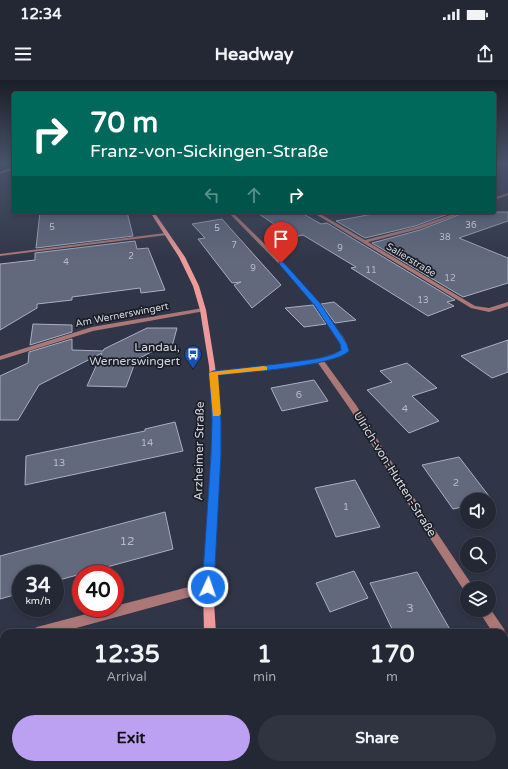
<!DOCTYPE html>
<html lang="en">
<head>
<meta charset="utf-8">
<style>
	:root { --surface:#242835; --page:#303441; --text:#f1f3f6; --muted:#a3a6ad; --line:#414450; --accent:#bca0f2 }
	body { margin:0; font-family:"Varela Round",sans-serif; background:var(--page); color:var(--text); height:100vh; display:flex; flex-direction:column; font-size:15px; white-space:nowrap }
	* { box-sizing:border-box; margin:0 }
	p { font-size:13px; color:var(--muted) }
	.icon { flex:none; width:22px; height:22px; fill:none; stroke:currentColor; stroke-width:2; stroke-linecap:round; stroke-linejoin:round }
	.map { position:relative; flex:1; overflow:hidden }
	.sheet { position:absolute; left:0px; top:549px; width:508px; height:140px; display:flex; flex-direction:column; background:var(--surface); border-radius:12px 12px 0 0; box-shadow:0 2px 6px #0003,0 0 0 1px var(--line) }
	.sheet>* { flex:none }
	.guide { position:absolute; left:12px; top:12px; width:484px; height:122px; border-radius:4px; box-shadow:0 2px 6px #0003,0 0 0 1px var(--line); background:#00695c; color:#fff; overflow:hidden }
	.controls { position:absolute; left:460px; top:413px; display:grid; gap:8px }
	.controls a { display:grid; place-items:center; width:36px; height:36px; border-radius:50%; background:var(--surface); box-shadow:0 2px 6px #0003,0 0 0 1px var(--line); font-size:20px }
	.speed { position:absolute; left:12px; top:485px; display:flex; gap:8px; font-size:20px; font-weight:700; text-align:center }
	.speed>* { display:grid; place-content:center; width:52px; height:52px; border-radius:50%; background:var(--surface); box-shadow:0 2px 6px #0003,0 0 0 1px var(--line); line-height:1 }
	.speed small { font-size:10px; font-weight:400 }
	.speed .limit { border:6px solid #d22; background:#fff; color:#111 }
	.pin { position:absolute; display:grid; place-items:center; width:34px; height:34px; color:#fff; margin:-41px -17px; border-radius:50% 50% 50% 0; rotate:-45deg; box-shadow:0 0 4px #0007 }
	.pin .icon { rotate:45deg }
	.me { position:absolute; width:44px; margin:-22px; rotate:3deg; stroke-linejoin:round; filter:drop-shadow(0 0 3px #0008) }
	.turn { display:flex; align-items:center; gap:14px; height:84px; padding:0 12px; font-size:18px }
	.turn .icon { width:52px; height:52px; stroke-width:2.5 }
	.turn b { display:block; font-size:28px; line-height:34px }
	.lanes { display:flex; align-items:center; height:38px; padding:0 12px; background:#0003; justify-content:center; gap:20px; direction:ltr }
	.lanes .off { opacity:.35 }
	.eta { display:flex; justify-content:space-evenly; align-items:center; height:68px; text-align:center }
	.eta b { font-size:24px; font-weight:700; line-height:28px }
	.action { display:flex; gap:8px; margin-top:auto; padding:8px 12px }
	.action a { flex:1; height:46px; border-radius:24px; background:var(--accent); color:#111; font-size:16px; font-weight:700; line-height:46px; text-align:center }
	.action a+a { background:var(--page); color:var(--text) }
	.status { display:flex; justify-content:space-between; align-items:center; height:28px; padding:0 20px; background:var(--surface); direction:ltr }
	.status svg { height:11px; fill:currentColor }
	header { display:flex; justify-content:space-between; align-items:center; height:52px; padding:0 12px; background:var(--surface); font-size:18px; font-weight:700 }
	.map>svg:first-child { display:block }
	.building { fill:#62697d; stroke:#a7afc4 }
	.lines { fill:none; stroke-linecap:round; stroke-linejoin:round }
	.street { fill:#ac7777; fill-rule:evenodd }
	.secondary { fill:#ee9a9b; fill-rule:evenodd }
	.route { fill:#1a73e8; stroke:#114b97 }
	.slow { fill:#f59e0b }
	.labels { text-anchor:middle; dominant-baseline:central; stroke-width:3.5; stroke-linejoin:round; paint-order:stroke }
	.far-number-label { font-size:9px; fill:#b6bbc8 }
	.far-street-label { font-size:10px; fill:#d2d6e1; stroke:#1b1e26 }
	.number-label { font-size:10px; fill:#b6bbc8 }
	.poi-label { font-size:12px; fill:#d2d6e1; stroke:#1b1e26; text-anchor:end }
	.street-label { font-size:12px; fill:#d2d6e1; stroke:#1b1e26 }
	.near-number-label { font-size:12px; fill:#b6bbc8 }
</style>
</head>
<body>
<div class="status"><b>12:34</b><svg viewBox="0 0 49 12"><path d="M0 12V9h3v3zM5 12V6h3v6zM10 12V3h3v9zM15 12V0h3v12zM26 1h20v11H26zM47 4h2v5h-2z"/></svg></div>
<header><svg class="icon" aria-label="menu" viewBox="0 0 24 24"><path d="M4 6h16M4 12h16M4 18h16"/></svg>Headway<svg class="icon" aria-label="share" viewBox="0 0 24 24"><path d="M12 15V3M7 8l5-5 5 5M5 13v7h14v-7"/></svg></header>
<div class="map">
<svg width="508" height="689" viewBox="0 0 508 689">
	<rect width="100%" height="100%" fill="#303647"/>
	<path class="building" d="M 40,132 L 127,132 L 133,156 L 36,168 Z
		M 256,132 L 300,132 L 321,144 L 327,143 L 455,220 L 447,222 L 454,226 L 428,236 L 351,188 L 356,187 L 303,155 L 293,157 Z
		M 383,132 L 454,132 L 415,146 L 365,158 L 336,141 Z
		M 466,132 L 508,132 L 508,141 L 459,158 L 508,178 L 508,203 L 463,217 L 372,163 L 420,150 Z
		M 222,139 L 281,205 L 252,228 L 234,205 L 241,202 L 232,203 L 198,159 L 205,158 L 192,144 Z
		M 135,161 L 137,169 L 148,168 L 165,210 L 141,213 L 140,208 L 72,217 L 72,220 L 37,224 L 37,228 L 0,250 L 0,184 L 35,180 L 35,173 Z
		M 334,222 L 356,240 L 335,243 L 321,224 Z
		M 313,225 L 326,244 L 304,247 L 285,228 Z
		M 33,244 L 72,245 L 72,252 L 30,265 Z
		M 147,248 L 177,248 L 171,270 L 155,270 L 136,280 L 126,307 L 87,306 L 102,273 L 39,305 L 18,340 L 0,340 L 0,296 L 28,283 L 29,272 L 72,259 L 72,270 L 103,271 L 104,269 Z
		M 508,260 L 508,292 L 492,298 L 461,276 Z
		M 407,283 L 437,308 L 412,316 L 439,341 L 409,353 L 367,310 L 392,302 L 380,291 Z
		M 314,300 L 328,321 L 282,331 L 271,308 Z
		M 175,342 L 183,371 L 25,405 L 26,376 L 145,351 L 145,349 Z
		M 459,377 L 492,420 L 467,420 L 467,426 L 453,429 L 422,385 Z
		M 355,400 L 380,447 L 336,457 L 315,408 Z
		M 165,432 L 173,469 L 59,500 L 59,502 L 55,503 L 55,494 L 21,494 L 21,513 L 0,519 L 0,476 Z
		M 354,491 L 368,518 L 330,532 L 316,503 Z
		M 417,492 L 452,553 L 394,553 L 370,503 Z"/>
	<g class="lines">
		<path class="street" d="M 508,113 L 508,115 L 494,120 L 494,118 Z
			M 228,132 L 232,132 C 269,168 306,203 335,246 C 340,253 350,263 347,272 L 339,277 L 324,281 L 356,325 L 421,429 L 474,508 L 467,508 L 467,512 L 465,512 L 415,435 L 350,329 L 318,283 C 284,289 248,293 213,295 L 209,293 L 213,291 C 239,289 265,287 291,283 C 308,281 326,278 342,270 L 341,264 L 316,226 L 287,192 Z
			M 312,132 L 317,132 L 365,160 L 415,147 L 459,132 L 465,132 L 419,149 L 368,162 L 475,226 L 489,228 L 508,222 L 508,226 L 489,232 L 471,228 Z
			M 165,153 L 167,154 L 167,155 L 0,176 L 0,174 Z
			M 203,228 L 206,230 L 205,231 L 93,251 L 0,280 L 0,276 L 92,247 Z
			M 208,502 L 212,503 L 213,507 L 212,511 L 208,512 L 58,553 L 31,553 L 33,549 L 37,547 L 109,528 L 115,528 L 115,526 Z
			M 489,527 L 504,549 L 506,554 L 508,555 L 508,571 L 504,569 L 504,553 L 493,553 L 478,530 L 489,530 Z
			M 4,556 L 4,568 L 0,569 L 0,557 Z"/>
		<path class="secondary" d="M 14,87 L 14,89 L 0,94 L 0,92 Z
			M 150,132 L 154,132 L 185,177 L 199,206 L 206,230 L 215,286 L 221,341 L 213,507 L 216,553 L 204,553 L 203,507 L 213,341 L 209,286 L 200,230 L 193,206 L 179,177 Z
			M 223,685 L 237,685 L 238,689 L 224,689 Z"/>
	</g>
	<linearGradient id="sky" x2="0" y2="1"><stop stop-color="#1a1e27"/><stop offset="0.46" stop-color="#485269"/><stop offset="1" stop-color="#485269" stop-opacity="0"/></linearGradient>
	<rect width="508" height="181" fill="url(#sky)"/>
	<path class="route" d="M 279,182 L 283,182 L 320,223 L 347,264 L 349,271 C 336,286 241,293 218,295 L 221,341 L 221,375 L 214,507 L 212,511 L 208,512 L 203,511 L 202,507 L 211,375 L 212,341 L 209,293 L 213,291 C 242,288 271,285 300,281 C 313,279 330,278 341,270 L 340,264 L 315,226 L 279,184 Z"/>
	<path class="slow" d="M 264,286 L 267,287 L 267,290 L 218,295 L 221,334 L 219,336 L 213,336 L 209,293 L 211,292 Z"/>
	<defs>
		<g id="bus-pin" transform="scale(0.9)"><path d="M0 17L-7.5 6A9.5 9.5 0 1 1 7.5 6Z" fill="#1a4fb4" stroke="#1b1e26"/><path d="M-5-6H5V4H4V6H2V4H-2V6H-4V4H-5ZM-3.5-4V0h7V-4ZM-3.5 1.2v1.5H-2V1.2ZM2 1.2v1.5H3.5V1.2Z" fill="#fff"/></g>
	</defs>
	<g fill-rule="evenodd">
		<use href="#bus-pin" x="193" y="274"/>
	</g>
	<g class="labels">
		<g class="far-number-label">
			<text x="471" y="145">36</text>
			<text x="52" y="147">5</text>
			<text x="217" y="148">5</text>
			<text x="445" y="157">38</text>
			<text x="234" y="165">7</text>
			<text x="340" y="168">9</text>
			<text x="131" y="176">2</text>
			<text x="66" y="182">4</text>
			<text x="253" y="188">9</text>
			<text x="371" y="190">11</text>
			<text x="450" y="198">12</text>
			<text x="423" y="220">13</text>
		</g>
		<g class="far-street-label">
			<text transform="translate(411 180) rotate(31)">Salierstraße</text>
			<text transform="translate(122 235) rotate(-11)">Am Wernerswingert</text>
		</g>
		<g class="number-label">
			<text x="299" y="315">6</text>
			<text x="405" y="329">4</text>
			<text x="147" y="363">14</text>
			<text x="59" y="383">13</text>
			<text x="456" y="403">2</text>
			<text x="346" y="427">1</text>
		</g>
		<g class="poi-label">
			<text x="180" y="267">Landau,<tspan x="180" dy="14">Wernerswingert</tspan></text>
		</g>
		<g class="street-label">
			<text transform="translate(199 371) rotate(-89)">Arzheimer Straße</text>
			<text transform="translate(395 394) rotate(58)">Ulrich-von-Hutten-Straße</text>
		</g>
		<g class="near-number-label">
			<text x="127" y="461">12</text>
			<text x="410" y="528">3</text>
		</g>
	</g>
</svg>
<div class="controls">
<a><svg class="icon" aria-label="sound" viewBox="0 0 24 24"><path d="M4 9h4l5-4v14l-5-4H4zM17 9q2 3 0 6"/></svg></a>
<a><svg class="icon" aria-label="search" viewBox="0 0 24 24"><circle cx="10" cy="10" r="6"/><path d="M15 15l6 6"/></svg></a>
<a><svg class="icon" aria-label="layers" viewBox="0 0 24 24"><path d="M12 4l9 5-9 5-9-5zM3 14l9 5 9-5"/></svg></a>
</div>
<div class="speed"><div>34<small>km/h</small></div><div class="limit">40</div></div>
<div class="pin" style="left:281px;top:183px;background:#d93025"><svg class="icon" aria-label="arrive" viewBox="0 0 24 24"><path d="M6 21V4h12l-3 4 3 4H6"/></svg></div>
<svg class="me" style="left:208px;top:507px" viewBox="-20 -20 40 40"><circle r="17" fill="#1a73e8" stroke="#fff" stroke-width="3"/><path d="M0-11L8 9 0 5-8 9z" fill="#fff"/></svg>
<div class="guide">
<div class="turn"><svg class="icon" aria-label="right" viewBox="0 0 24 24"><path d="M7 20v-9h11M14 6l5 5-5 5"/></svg><div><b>70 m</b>Franz-von-Sickingen-Straße</div></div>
<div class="lanes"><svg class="icon off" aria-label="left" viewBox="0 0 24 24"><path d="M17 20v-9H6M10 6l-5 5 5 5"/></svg><svg class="icon off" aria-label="ahead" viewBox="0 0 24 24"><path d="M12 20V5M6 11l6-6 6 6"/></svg><svg class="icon" aria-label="right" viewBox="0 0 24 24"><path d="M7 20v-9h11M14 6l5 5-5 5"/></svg></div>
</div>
<section class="sheet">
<div class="eta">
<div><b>12:35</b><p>Arrival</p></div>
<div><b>1</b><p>min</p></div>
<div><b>170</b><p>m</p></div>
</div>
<div class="action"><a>Exit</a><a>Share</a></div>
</section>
</div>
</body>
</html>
